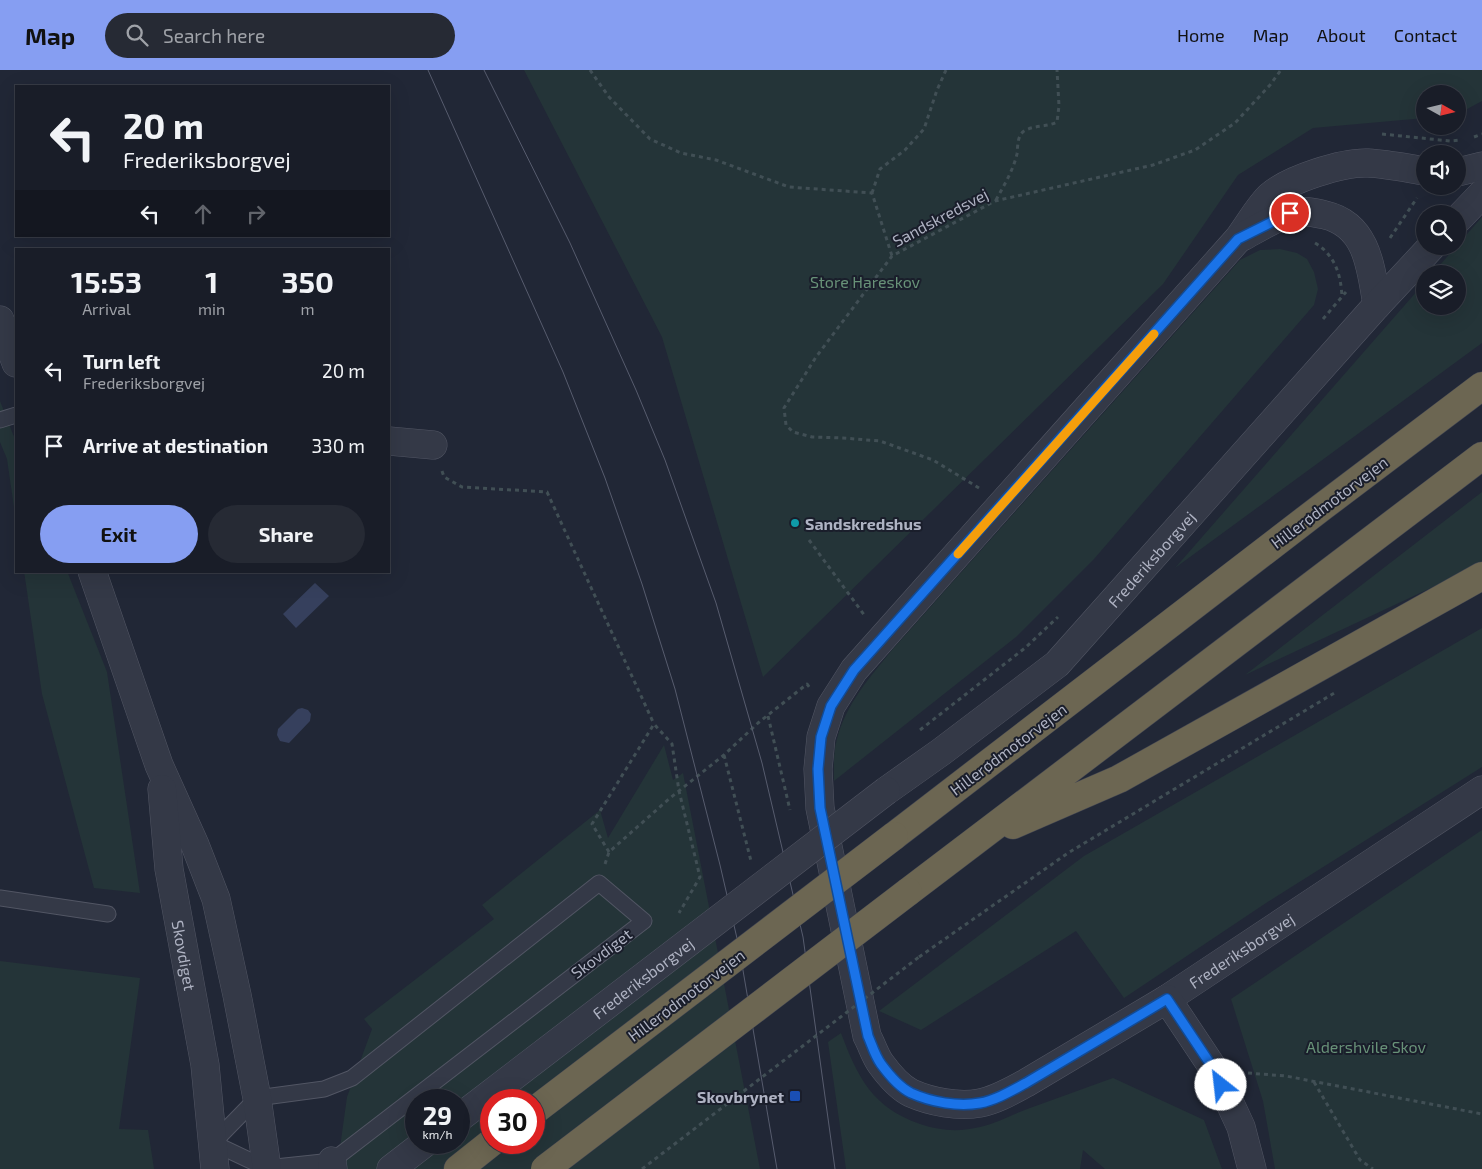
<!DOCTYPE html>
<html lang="en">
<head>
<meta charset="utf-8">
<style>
	:root { --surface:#191d28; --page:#262a34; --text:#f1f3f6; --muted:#9fa2a8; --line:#373b45; --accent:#869ef2 }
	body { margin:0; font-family:"Exo 2",sans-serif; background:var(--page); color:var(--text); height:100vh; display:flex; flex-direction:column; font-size:19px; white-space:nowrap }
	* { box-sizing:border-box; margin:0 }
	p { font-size:16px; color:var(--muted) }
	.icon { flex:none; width:28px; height:28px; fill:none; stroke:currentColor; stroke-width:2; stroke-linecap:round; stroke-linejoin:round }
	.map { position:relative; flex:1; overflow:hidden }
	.sheet { position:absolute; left:15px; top:178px; width:375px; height:325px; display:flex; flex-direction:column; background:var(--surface); border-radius:0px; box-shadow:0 5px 20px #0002,0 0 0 1px var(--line) }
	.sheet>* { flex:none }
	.guide { position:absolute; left:15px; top:15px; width:375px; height:152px; border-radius:0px; box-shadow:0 5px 20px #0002,0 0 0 1px var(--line); background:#191d28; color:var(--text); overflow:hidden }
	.needle { width:32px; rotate:98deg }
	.controls { position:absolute; left:1416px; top:15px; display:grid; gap:10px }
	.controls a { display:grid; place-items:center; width:50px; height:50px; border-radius:50%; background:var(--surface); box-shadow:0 5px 20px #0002,0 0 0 1px var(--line); font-size:25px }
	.speed { position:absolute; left:405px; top:1019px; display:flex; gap:10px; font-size:25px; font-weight:700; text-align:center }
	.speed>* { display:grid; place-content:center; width:65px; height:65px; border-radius:50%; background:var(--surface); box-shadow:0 5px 20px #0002,0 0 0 1px var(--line); line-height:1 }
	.speed small { font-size:12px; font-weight:400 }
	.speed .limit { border:8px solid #d22; background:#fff; color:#111 }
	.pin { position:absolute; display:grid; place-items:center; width:42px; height:42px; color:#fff; margin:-21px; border:2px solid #fff; border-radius:50%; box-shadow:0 1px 5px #0007 }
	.me { position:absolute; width:55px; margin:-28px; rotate:331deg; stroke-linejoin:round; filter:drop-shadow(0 0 4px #0008) }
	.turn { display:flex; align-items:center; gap:18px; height:105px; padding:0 25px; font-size:22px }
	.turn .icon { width:65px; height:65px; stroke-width:2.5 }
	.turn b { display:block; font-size:35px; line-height:42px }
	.lanes { display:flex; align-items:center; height:48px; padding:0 25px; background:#0003; justify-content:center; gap:25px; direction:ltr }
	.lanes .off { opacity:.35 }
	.eta { display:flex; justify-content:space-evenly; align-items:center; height:85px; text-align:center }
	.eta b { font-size:30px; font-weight:700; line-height:35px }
	.primary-button { display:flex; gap:10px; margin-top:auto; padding:10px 25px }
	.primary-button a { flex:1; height:58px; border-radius:30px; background:var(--accent); color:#111; font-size:20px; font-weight:700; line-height:58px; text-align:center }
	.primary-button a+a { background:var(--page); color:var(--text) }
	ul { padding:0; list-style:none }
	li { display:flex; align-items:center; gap:15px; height:75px; padding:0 25px }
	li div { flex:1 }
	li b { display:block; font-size:19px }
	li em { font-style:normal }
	header { display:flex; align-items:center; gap:30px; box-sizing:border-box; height:70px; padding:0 25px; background:var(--accent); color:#111 }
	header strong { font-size:24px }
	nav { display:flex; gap:28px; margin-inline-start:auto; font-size:18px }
	.search { width:350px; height:45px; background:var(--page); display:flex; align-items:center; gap:12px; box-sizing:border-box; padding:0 18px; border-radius:28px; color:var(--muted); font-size:19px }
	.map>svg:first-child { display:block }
	.green { fill:#243438; fill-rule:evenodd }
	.water { fill:#36405d }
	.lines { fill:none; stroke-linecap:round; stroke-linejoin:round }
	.service-casing { stroke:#525664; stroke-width:17 }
	.minor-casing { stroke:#525664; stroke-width:29 }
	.tertiary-casing { stroke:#525664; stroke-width:29 }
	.motorway-casing { stroke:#3f4351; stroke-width:29 }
	.path { stroke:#414f55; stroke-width:3; stroke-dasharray:4 4; stroke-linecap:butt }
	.service { stroke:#343947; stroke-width:15 }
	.minor { stroke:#343947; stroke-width:28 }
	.tertiary { stroke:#343947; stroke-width:28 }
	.motorway { stroke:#6c6652; stroke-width:28 }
	.tram { stroke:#575c6e; stroke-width:1 }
	.tertiary-bridge-casing { stroke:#525664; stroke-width:29; stroke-linecap:butt }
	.motorway-bridge-casing { stroke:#3f4351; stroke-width:29; stroke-linecap:butt }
	.path-bridge { stroke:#414f55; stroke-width:3; stroke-dasharray:4 4; stroke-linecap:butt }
	.tertiary-bridge { stroke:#343947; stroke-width:28 }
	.motorway-bridge { stroke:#6c6652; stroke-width:28 }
	.route-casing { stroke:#114b97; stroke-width:12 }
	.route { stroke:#1a73e8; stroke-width:9 }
	.slow { stroke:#f59e0b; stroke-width:9 }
	.culture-dot { fill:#0f9aa8; stroke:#1a1e2b; stroke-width:2 }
	.transit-dot { fill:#1a4fb4; stroke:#1a1e2b; stroke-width:2 }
	.labels { text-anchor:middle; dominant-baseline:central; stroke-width:4; stroke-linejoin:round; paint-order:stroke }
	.street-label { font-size:16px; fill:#afb3c3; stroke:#1a1e2b }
	.park-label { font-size:16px; fill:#689278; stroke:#1a1e2b }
	.poi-label { font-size:16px; font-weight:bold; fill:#afb3c3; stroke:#1a1e2b; text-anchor:start }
</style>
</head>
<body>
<header>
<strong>Map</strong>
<div class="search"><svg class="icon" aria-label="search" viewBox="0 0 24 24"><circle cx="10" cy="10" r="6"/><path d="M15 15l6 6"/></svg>Search here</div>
<nav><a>Home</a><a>Map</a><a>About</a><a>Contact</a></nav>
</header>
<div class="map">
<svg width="1482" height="1099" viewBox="0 0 1482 1099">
	<rect width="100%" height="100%" fill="#212736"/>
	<path class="green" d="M 524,0 L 1482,0 L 1482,31 L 1458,44 L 1458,24 L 1425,24 L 1425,48 L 1313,58 L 1238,105 L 1163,214 L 763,607 L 662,267 Z
		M 1482,147 L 1482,273 L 1175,498 L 1425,212 L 1425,236 L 1458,236 L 1458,204 L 1432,204 Z
		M 1280,179 L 1297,183 L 1307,189 L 1314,202 L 1318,219 L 1314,235 L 1094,489 L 1016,567 L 834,711 C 834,698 833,682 837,669 C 846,634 870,607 892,580 L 1240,190 L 1260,180 Z
		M 0,331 L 16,372 L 16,451 L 7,389 L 0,372 Z
		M 1482,422 L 1482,494 L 1245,605 Z
		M 24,501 L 67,501 L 107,602 L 140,823 L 94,818 L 42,624 Z
		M 1482,558 L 1482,697 L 1266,833 L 1124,928 L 1076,861 L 921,960 L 879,941 L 1084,786 Z
		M 664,675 L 673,710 L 683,703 L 760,1099 L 337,1099 L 347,1027 L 372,959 L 364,949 L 494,849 L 482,835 L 600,740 L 608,768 ZM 416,1030 L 459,1030 L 459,1072 L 416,1072 ZM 491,1030 L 534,1030 L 534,1072 L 491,1072 Z
		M 1482,760 L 1482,1099 L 1275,1099 L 1263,1031 L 1231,929 Z
		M 0,891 L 140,908 L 119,1059 L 148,1060 L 154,1099 L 0,1099 Z
		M 841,963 C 858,1008 872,1037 920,1054 C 940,1061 960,1062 980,1057 C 998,1053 1013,1044 1030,1038 C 1058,1028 1085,1018 1113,1008 L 1204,1050 L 1222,1099 L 1105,1099 L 1083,1080 L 1080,1099 L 846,1099 L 828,972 Z"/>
	<path class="water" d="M 315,513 L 329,526 L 296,558 L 283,544 Z
		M 302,638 L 308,640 L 311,644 L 310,651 L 289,673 L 280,671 L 277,665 L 278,659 L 298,639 Z"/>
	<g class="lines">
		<g class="service-casing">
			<path id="service" d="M 0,350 L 16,345
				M 599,813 L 644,851 L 332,1091 L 266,1098 L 213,1073 L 257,1028 L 324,1019 L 352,1008 Z
				M 0,828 L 108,844"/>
		</g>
		<g class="minor-casing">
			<g id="minor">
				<path id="s1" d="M 1425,101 C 1406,98 1387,94 1368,93 C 1343,92 1289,109 1270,126 C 1259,136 1248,156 1238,169 L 854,600 L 831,636 L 821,667 L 818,699 L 820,738 L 867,966 C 872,975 875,986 881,994 C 889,1005 899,1017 911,1023 C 931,1032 959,1037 980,1033 C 996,1030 1011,1021 1026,1013 L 1167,929 L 1482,720"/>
				<path d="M 1458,102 L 1482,96"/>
				<path d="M 1242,167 C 1255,160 1276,147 1290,143 C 1302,140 1313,142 1325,145 C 1368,155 1371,199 1377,235"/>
				<path d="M 389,371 L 433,375"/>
				<path d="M 1167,929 L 1215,1001 L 1241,1057 L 1252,1099"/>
				<path d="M 332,1091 L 333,1099"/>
			</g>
		</g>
		<g class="tertiary-casing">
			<g id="tertiary">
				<path d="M 1458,149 L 1482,124"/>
				<path d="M 0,250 L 16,293"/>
				<path d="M 92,501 L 159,695 L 195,775 L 216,829 L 237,925 L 257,1028 L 267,1099"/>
				<path id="s2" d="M 162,719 L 169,799 L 205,995 L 215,1099"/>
				<path id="s3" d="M 886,721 L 941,682 L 1057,594 L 1377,235 L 1432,176"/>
				<path d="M 391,1099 L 426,1072"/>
			</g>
		</g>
		<g class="motorway-casing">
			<path id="motorway" d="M 1013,755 L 1119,709 L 1482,506
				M 894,766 L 1322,437 L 1482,316
				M 908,822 L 1482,386
				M 458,1099 L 492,1072"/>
		</g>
		<path class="path" d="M 590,0 L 609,27 L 650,69 L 681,83 L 716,90 L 789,117 L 872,123 L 892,186
			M 1382,64 L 1450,71 L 1461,70
			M 1474,67 L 1482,64
			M 872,123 L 880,99 L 905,80 L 924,59 L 937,20 L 946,0
			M 996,130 C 1004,115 1013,101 1017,84 C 1018,75 1017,64 1026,60 C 1036,55 1047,57 1057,52 L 1059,36 L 1057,0
			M 1390,168 L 1417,128
			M 1315,173 C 1335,185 1341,205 1342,227
			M 1323,249 L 1346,222
			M 442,401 L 444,407 L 462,417 L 547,422 L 654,654
			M 979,418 L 933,390 L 880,371 L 843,368 L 812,367 L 793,362 L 786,355 L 784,338 L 816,287 L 892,186 L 995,131 L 1153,95 L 1195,80 L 1235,53 L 1270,15 L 1281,0
			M 809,470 L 865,546
			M 768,646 L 790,740
			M 920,660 L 1025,578 L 1058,547
			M 724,685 L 751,791
			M 609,782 L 592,754 L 654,654 L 672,674 L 679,721 L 700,807 L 679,843
			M 605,794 L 609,782 L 670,728 L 724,685 L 758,653 L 807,614 L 810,618
			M 919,887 L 1068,783 L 1336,622
			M 1248,1003 L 1286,1006 L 1482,1044
			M 1314,1012 L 1360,1090 L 1373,1099"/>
		<use href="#service" class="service"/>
		<use href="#minor" class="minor"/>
		<use href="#tertiary" class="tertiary"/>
		<use href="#motorway" class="motorway"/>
		<path class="tram" d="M 428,0 L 563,302 L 605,408 L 642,514 L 675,619 L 720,795 L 739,877 L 777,1099
			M 484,0 L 570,173 L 636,320 L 665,390 L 716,533 L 762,693 L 803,867 L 835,1099"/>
		<g class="tertiary-bridge-casing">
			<g id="tertiary-bridge">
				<path id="s4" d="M 459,1048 L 886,721"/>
			</g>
		</g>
		<g class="motorway-bridge-casing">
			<path id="motorway-bridge" d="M 534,1041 L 894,766
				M 545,1099 L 908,822"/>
		</g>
		<path class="path-bridge" d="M 642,1099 L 919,887"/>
		<use href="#tertiary-bridge" class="tertiary-bridge"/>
		<use href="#motorway-bridge" class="motorway-bridge"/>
	</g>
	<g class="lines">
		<g class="route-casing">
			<path id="route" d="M 1221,1015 L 1215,1001 L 1167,929 L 1026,1013 C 1011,1021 996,1030 980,1033 C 958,1037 931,1032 911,1023 C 899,1017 889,1005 881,994 C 875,986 872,975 868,966 L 820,738 L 818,699 L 821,667 L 831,636 L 854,600 L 1238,169 L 1290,143"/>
		</g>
		<use href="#route" class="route"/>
		<path class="slow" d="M 958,484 L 1154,264"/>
	</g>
	<circle class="culture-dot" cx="795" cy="453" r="5"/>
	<rect class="transit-dot" x="789" y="1020" width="12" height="12" rx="2.5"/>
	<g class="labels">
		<g class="street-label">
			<text transform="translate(940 147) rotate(-28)">Sandskredsvej</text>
			<text transform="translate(1329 432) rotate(-37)">Hillerødmotorvejen</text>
			<text stroke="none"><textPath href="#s3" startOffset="354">Frederiksborgvej</textPath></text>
			<text transform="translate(1008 679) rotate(-37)">Hillerødmotorvejen</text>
			<text stroke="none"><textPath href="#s1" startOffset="1620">Frederiksborgvej</textPath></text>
			<text transform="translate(601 883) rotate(-37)">Skovdiget</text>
			<text stroke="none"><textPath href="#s2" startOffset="168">Skovdiget</textPath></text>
			<text stroke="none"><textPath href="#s4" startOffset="231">Frederiksborgvej</textPath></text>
			<text transform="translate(686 925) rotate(-37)">Hillerødmotorvejen</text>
		</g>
		<g class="park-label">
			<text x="865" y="211">Store Hareskov</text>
			<text x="1366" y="976">Aldershvile Skov</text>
		</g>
		<g class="poi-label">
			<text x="805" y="453">Sandskredshus</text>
			<text x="784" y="1026" text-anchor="end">Skovbrynet</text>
		</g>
	</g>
</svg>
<div class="controls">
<a><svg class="needle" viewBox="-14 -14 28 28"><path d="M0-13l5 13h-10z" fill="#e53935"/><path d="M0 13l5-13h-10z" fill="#9fa2a8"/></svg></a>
<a><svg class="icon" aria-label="sound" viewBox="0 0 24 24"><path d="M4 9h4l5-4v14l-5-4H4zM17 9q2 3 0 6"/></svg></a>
<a><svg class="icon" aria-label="search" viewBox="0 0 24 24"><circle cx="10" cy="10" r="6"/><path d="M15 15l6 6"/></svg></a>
<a><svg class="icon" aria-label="layers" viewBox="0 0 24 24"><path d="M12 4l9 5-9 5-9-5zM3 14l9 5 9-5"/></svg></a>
</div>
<div class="speed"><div>29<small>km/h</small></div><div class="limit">30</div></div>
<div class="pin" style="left:1290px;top:143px;background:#d93025"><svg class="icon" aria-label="arrive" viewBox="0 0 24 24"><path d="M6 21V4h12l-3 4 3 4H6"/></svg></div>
<svg class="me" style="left:1221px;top:1015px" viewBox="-20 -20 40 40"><circle r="19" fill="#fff"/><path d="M0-13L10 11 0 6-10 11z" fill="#1a73e8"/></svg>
<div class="guide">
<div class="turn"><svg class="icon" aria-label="left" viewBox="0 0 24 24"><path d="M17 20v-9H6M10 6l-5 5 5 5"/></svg><div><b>20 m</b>Frederiksborgvej</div></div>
<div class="lanes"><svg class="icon" aria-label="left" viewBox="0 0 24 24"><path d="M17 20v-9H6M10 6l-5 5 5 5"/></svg><svg class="icon off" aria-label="ahead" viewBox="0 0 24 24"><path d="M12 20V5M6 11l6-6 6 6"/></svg><svg class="icon off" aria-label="right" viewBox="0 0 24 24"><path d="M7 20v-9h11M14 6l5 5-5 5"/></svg></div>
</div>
<section class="sheet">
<div class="eta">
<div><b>15:53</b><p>Arrival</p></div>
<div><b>1</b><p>min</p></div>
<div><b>350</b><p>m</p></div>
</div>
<ul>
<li><svg class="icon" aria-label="left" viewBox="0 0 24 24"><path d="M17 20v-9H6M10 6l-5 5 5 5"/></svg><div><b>Turn left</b><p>Frederiksborgvej</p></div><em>20 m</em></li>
<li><svg class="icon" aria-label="arrive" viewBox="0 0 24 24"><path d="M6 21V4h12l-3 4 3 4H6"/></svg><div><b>Arrive at destination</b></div><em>330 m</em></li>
</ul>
<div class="primary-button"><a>Exit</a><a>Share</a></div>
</section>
</div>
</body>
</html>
